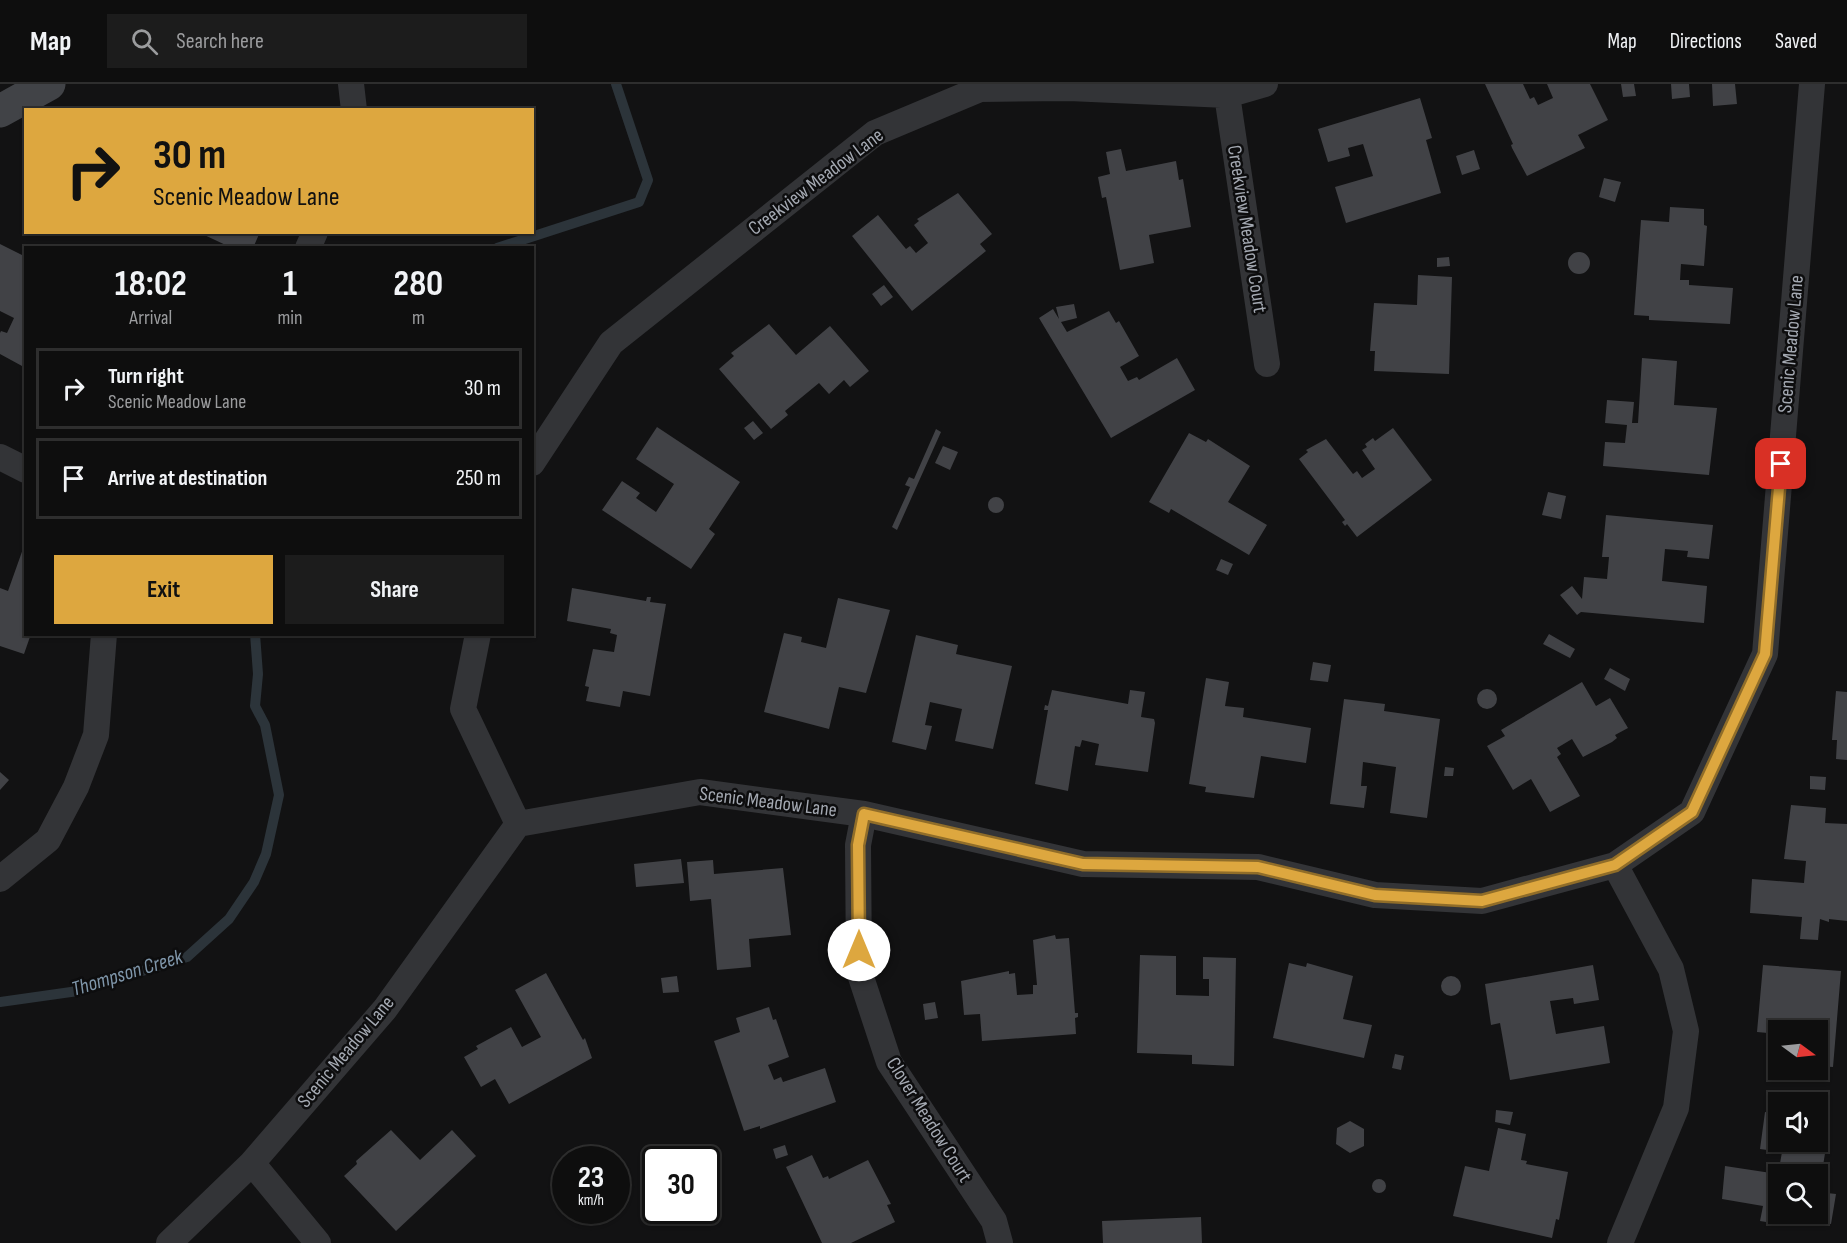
<!DOCTYPE html>
<html lang="en">
<head>
<meta charset="utf-8">
<style>
	:root { --surface:#0e0e0e; --page:#1c1c1c; --text:#f1f3f6; --muted:#9b9c9e; --line:#2e2e2e; --accent:#dda73f }
	body { margin:0; font-family:"Sofia Sans Condensed",sans-serif; background:var(--page); color:var(--text); height:100vh; display:flex; flex-direction:column; font-size:22px; white-space:nowrap }
	* { box-sizing:border-box; margin:0 }
	p { font-size:20px; color:var(--muted) }
	.icon { flex:none; width:33px; height:33px; fill:none; stroke:currentColor; stroke-width:2; stroke-linecap:round; stroke-linejoin:round }
	.map { position:relative; flex:1; overflow:hidden }
	.panel { position:absolute; left:24px; top:162px; width:510px; height:390px; display:flex; flex-direction:column; background:var(--surface); border-radius:0px; box-shadow:0 2px 4px #0004,0 0 0 2px var(--line) }
	.panel>* { flex:none }
	.guide { position:absolute; left:24px; top:24px; width:510px; height:126px; border-radius:0px; box-shadow:0 2px 4px #0004,0 0 0 2px var(--line); background:#dda73f; color:#111; overflow:hidden }
	.needle { width:39px; rotate:105deg }
	.fabs { position:absolute; left:1768px; top:936px; display:grid; gap:12px }
	.fabs a { display:grid; place-items:center; width:60px; height:60px; border-radius:0px; background:var(--surface); box-shadow:0 2px 4px #0004,0 0 0 2px var(--line); font-size:30px }
	.speed { position:absolute; left:552px; top:1062px; display:flex; gap:12px; font-size:30px; font-weight:700; text-align:center }
	.speed>* { display:grid; place-content:center; width:78px; height:78px; border-radius:50%; background:var(--surface); box-shadow:0 2px 4px #0004,0 0 0 2px var(--line); line-height:1 }
	.speed small { font-size:15px; font-weight:400 }
	.speed .limit { border:3px solid #111; border-radius:9px; background:#fff; color:#111 }
	.pin { position:absolute; display:grid; place-items:center; width:51px; height:51px; color:#fff; margin:-26px; border-radius:12px; box-shadow:0 3px 9px #0006 }
	.me { position:absolute; width:66px; margin:-33px; rotate:0deg; stroke-linejoin:round; filter:drop-shadow(0 0 4px #0008) }
	.turn { display:flex; align-items:center; gap:21px; height:126px; padding:0 30px; font-size:27px }
	.turn .icon { width:78px; height:78px; stroke-width:2.5 }
	.turn b { display:block; font-size:42px; line-height:51px }
	.eta { display:flex; justify-content:space-evenly; align-items:center; height:102px; text-align:center }
	.eta b { font-size:36px; font-weight:700; line-height:42px }
	.primary-button { display:flex; gap:12px; margin-top:auto; padding:12px 30px }
	.primary-button a { flex:1; height:69px; border-radius:0px; background:var(--accent); color:#111; font-size:24px; font-weight:700; line-height:69px; text-align:center }
	.primary-button a+a { background:var(--page); color:var(--text) }
	ul { padding:0; list-style:none }
	li { display:flex; align-items:center; gap:18px; height:81px; margin:0 12px 9px; padding:0 18px; border:3px solid var(--line); border-radius:0px }
	li div { flex:1 }
	li b { display:block; font-size:22px }
	li em { font-style:normal }
	header { display:flex; align-items:center; gap:36px; box-sizing:border-box; height:84px; padding:0 30px; background:var(--surface); border-bottom:2px solid var(--line) }
	header strong { font-size:28px }
	nav { display:flex; gap:33px; margin-inline-start:auto; font-size:21px }
	.search { width:420px; height:54px; background:var(--page); display:flex; align-items:center; gap:15px; box-sizing:border-box; padding:0 21px; border-radius:0px; color:var(--muted); font-size:22px }
	.map>svg:first-child { display:block }
	.lines { fill:none; stroke-linecap:round; stroke-linejoin:round }
	.stream { stroke:#2c343a; stroke-width:10 }
	.building { fill:#414246 }
	.street { stroke:#333437; stroke-width:26 }
	.secondary { stroke:#414347; stroke-width:33 }
	.route-casing { stroke:#906d29; stroke-width:15 }
	.route { stroke:#dda73f; stroke-width:10 }
	.labels { text-anchor:middle; dominant-baseline:central; stroke-width:5; stroke-linejoin:round; paint-order:stroke }
	.street-label { font-size:20px; fill:#a4a9b2; stroke:#0d0d0e }
	.water-label { font-size:21px; font-style:italic; fill:#7f96aa; stroke:#0d0d0e }
</style>
</head>
<body>
<header>
<strong>Map</strong>
<div class="search"><svg class="icon" aria-label="search" viewBox="0 0 24 24"><circle cx="10" cy="10" r="6"/><path d="M15 15l6 6"/></svg>Search here</div>
<nav><a>Map</a><a>Directions</a><a>Saved</a></nav>
</header>
<div class="map">
<svg width="1847" height="1159" viewBox="0 0 1847 1159">
	<rect width="100%" height="100%" fill="#121213"/>
	<g class="lines">
		<path class="stream" d="M 497,164 L 639,118 L 648,96 L 616,0
			M 0,918 L 78,907 L 187,873 L 229,835 L 254,798 L 266,770 L 279,711 L 265,641 L 255,622 L 258,590 L 255,550"/>
	</g>
	<path class="building" d="M 1485,0 L 1523,0 L 1530,15 L 1534,13 L 1538,21 L 1553,14 L 1547,0 L 1590,0 L 1608,36 L 1578,51 L 1585,64 L 1527,92 L 1512,64 L 1511,61 L 1513,60 Z
		M 1621,0 L 1634,0 L 1636,12 L 1623,13 Z
		M 1671,0 L 1689,0 L 1690,13 L 1672,15 Z
		M 1712,0 L 1735,0 L 1737,20 L 1713,22 Z
		M 1420,14 L 1432,54 L 1426,56 L 1441,109 L 1346,139 L 1335,103 L 1373,92 L 1363,60 L 1348,64 L 1350,72 L 1328,78 L 1318,45 Z
		M 1121,65 L 1126,87 L 1176,77 L 1179,96 L 1183,95 L 1191,143 L 1149,151 L 1154,179 L 1120,186 L 1106,113 L 1102,114 L 1098,93 L 1110,90 L 1106,68 Z
		M 1474,66 L 1480,85 L 1462,91 L 1456,72 Z
		M 1604,94 L 1621,98 L 1615,118 L 1599,113 Z
		M 958,109 L 992,150 L 980,160 L 986,167 L 912,227 L 852,152 L 878,131 L 906,165 L 910,162 L 916,169 L 928,159 L 914,141 L 919,137 L 917,135 Z
		M 1670,123 L 1704,125 L 1704,141 L 1707,142 L 1704,182 L 1681,180 L 1680,196 L 1689,196 L 1689,201 L 1733,204 L 1730,240 L 1649,236 L 1649,232 L 1634,231 L 1641,136 L 1669,138 Z
		M 198,148 L 260,148 L 253,164 L 232,164 Z
		M 0,160 L 26,173 L 26,275 L 22,282 L 0,270 L 0,249 L 1,247 L 7,249 L 14,234 L 0,227 Z
		M1568 179a11 11 0 1 1 22 0a11 11 0 1 1-22 0Z
		M 1449,173 L 1450,182 L 1437,183 L 1437,174 Z
		M 1418,191 L 1452,193 L 1449,290 L 1374,287 L 1375,267 L 1370,267 L 1374,219 L 1417,221 Z
		M 884,201 L 893,213 L 881,222 L 872,210 Z
		M 1074,220 L 1077,234 L 1061,238 L 1067,248 L 1109,227 L 1116,239 L 1119,237 L 1139,272 L 1120,283 L 1128,297 L 1137,293 L 1139,296 L 1177,274 L 1195,306 L 1111,354 L 1039,234 L 1053,225 L 1059,235 L 1056,223 Z
		M 769,240 L 796,271 L 830,242 L 869,287 L 850,303 L 844,296 L 829,310 L 819,299 L 785,327 L 788,331 L 771,345 L 719,285 L 734,272 L 731,269 Z
		M 1642,274 L 1677,277 L 1674,321 L 1717,324 L 1709,391 L 1603,382 L 1605,358 L 1625,359 L 1627,341 L 1605,339 L 1607,316 L 1634,318 L 1632,339 L 1638,339 Z
		M 753,337 L 763,349 L 754,356 L 744,344 Z
		M 657,343 L 740,398 L 709,445 L 715,450 L 691,485 L 602,426 L 622,397 L 640,409 L 636,414 L 656,428 L 674,400 L 636,375 Z
		M 1393,344 L 1432,396 L 1357,453 L 1347,440 L 1345,442 L 1342,438 L 1345,436 L 1299,375 L 1308,368 L 1306,366 L 1326,355 L 1353,390 L 1357,387 L 1362,394 L 1375,385 L 1362,366 L 1367,363 L 1365,360 L 1373,354 L 1375,357 Z
		M 936,345 L 941,348 L 897,446 L 892,443 L 910,403 L 905,401 L 909,393 L 914,395 Z
		M 1189,349 L 1206,358 L 1208,355 L 1250,382 L 1228,418 L 1267,441 L 1249,471 L 1171,425 L 1169,429 L 1149,418 Z
		M 943,362 L 958,368 L 950,386 L 935,379 Z
		M 1548,408 L 1566,412 L 1561,435 L 1542,431 Z
		M988 421a8 8 0 1 1 16 0a8 8 0 1 1-16 0Z
		M 1606,431 L 1713,441 L 1709,475 L 1687,473 L 1688,467 L 1665,465 L 1662,497 L 1707,502 L 1704,539 L 1581,528 L 1577,531 L 1560,511 L 1572,502 L 1582,515 L 1584,493 L 1607,495 L 1609,473 L 1602,473 Z
		M 24,462 L 26,550 L 31,550 L 24,570 L 0,562 L 0,504 L 8,507 Z
		M 1221,475 L 1233,480 L 1228,491 L 1216,486 Z
		M 572,504 L 646,517 L 647,513 L 651,513 L 650,518 L 666,520 L 650,612 L 623,607 L 620,623 L 586,617 L 589,603 L 585,602 L 593,565 L 614,568 L 617,551 L 610,549 L 611,545 L 567,537 Z
		M 838,514 L 890,526 L 866,609 L 839,603 L 829,645 L 764,628 L 784,549 L 802,553 L 801,558 L 826,564 Z
		M 1549,550 L 1575,565 L 1570,574 L 1543,560 Z
		M 916,551 L 958,561 L 956,570 L 1012,582 L 993,665 L 955,657 L 962,625 L 930,618 L 925,641 L 932,642 L 926,666 L 892,658 Z
		M 1313,578 L 1331,581 L 1328,598 L 1310,596 Z
		M 1610,584 L 1630,595 L 1625,607 L 1604,595 Z
		M 1206,594 L 1229,598 L 1225,622 L 1244,624 L 1243,633 L 1311,644 L 1306,679 L 1261,672 L 1254,714 L 1205,708 L 1206,703 L 1189,700 Z
		M 1582,598 L 1596,622 L 1610,614 L 1628,644 L 1615,651 L 1617,654 L 1612,658 L 1583,673 L 1572,655 L 1557,664 L 1561,670 L 1557,673 L 1580,712 L 1550,728 L 1531,695 L 1513,706 L 1487,662 L 1505,652 L 1501,646 Z
		M1477 615a10 10 0 1 1 20 0a10 10 0 1 1-20 0Z
		M 1052,606 L 1128,620 L 1130,606 L 1145,608 L 1141,633 L 1154,635 L 1155,639 L 1148,688 L 1095,681 L 1099,660 L 1082,656 L 1080,663 L 1075,662 L 1068,707 L 1035,700 L 1048,626 L 1044,626 L 1045,621 L 1048,622 Z
		M 1836,607 L 1847,608 L 1847,676 L 1836,675 L 1837,656 L 1832,656 Z
		M 1344,615 L 1385,620 L 1384,627 L 1440,635 L 1427,734 L 1390,729 L 1396,683 L 1363,678 L 1361,702 L 1367,702 L 1364,724 L 1330,720 Z
		M 1445,683 L 1454,684 L 1453,692 L 1444,692 Z
		M 0,688 L 9,696 L 0,706 Z
		M 1810,692 L 1826,693 L 1825,706 L 1810,705 Z
		M 1791,721 L 1826,724 L 1825,739 L 1847,740 L 1847,837 L 1829,835 L 1829,838 L 1820,835 L 1818,856 L 1800,855 L 1802,833 L 1750,829 L 1752,795 L 1804,799 L 1806,777 L 1784,775 Z
		M 681,775 L 684,799 L 636,803 L 634,780 Z
		M 713,776 L 714,790 L 783,784 L 791,851 L 749,855 L 751,883 L 717,886 L 711,815 L 690,817 L 687,778 Z
		M 1055,851 L 1056,855 L 1069,854 L 1075,929 L 1078,929 L 1078,933 L 1075,934 L 1076,950 L 982,957 L 980,930 L 964,931 L 961,897 L 1009,887 L 1009,890 L 1015,889 L 1017,911 L 1033,910 L 1033,901 L 1037,901 L 1033,856 Z
		M 1140,871 L 1176,872 L 1176,911 L 1209,912 L 1209,895 L 1203,895 L 1203,873 L 1236,874 L 1234,982 L 1192,980 L 1192,971 L 1137,969 Z
		M 1289,879 L 1306,883 L 1307,879 L 1353,892 L 1343,935 L 1372,941 L 1364,974 L 1273,954 Z
		M 1593,881 L 1599,916 L 1574,920 L 1573,914 L 1550,917 L 1556,950 L 1604,942 L 1610,979 L 1510,996 L 1500,939 L 1491,941 L 1485,900 Z
		M 1763,881 L 1841,887 L 1833,983 L 1818,982 L 1818,946 L 1779,946 L 1779,950 L 1757,948 Z
		M 546,889 L 583,956 L 585,954 L 592,974 L 509,1020 L 495,995 L 481,1003 L 464,973 L 478,965 L 476,962 L 511,943 L 522,963 L 541,953 L 515,906 Z
		M1441 902a10 10 0 1 1 20 0a10 10 0 1 1-20 0Z
		M 677,892 L 679,908 L 663,909 L 661,894 Z
		M 935,918 L 938,934 L 925,936 L 923,920 Z
		M 769,923 L 773,936 L 776,935 L 789,973 L 768,981 L 774,996 L 781,993 L 783,998 L 825,984 L 836,1018 L 760,1045 L 760,1042 L 744,1047 L 714,957 L 740,948 L 736,934 Z
		M 1395,970 L 1404,972 L 1401,986 L 1392,984 Z
		M 1496,1026 L 1513,1028 L 1510,1041 L 1495,1038 Z
		M 1765,1028 L 1779,1030 L 1779,1058 L 1818,1058 L 1818,1036 L 1830,1038 L 1819,1107 L 1818,1090 L 1779,1090 L 1779,1130 L 1792,1130 L 1790,1142 L 1760,1137 L 1763,1122 L 1722,1115 L 1725,1082 L 1771,1089 L 1771,1084 L 1779,1085 L 1782,1068 L 1760,1065 Z
		M 1350,1037 L 1364,1045 L 1364,1062 L 1350,1069 L 1336,1060 L 1337,1044 Z
		M 1498,1044 L 1526,1050 L 1521,1076 L 1527,1077 L 1526,1080 L 1568,1088 L 1559,1136 L 1556,1135 L 1552,1154 L 1453,1132 L 1465,1082 L 1489,1087 Z
		M 391,1046 L 420,1076 L 452,1046 L 476,1072 L 396,1147 L 344,1092 L 357,1080 L 356,1077 Z
		M 785,1061 L 788,1071 L 776,1075 L 773,1065 Z
		M 703,1062 L 711,1085 L 706,1086 L 706,1076 L 666,1076 L 673,1071 Z
		M 812,1071 L 823,1094 L 828,1092 L 829,1095 L 868,1076 L 891,1120 L 887,1121 L 895,1138 L 851,1159 L 822,1159 L 786,1083 Z
		M1372 1102a7 7 0 1 1 14 0a7 7 0 1 1-14 0Z
		M 1818,1108 L 1836,1110 L 1831,1140 L 1811,1137 L 1812,1130 L 1818,1130 Z
		M 1201,1133 L 1202,1159 L 1103,1159 L 1102,1137 Z"/>
	<g class="lines">
		<path class="street" d="M 351,0 L 354,26
			M 1227,11 L 1267,280
			M 308,164 L 315,148
			M 0,373 L 26,386
			M 532,379 L 611,259 L 875,49 L 980,5 L 1069,4 L 1227,11 L 1265,0
			M 478,550 L 463,625 L 518,740
			M 864,730 L 858,761 L 859,887 L 889,978 L 994,1137 L 1000,1159
			M 1615,781 L 1671,885 L 1686,947 L 1676,1024 L 1620,1159
			M 0,795 L 48,756 L 76,703 L 96,651 L 104,550
			M 252,1079 L 318,1159
			M 169,1159 L 252,1079 L 385,925 L 518,740 L 700,708 L 864,730 L 1083,780 L 1258,783 L 1375,811 L 1482,817 L 1615,781 L 1692,728 L 1765,570 L 1812,0"/>
		<path class="secondary" d="M 0,27 L 49,0"/>
	</g>
	<g class="lines">
		<g class="route-casing">
			<path id="route" d="M 859,866 L 858,761 L 864,730 L 1083,780 L 1258,783 L 1375,811 L 1482,817 L 1615,781 L 1692,728 L 1765,570 L 1781,380"/>
		</g>
		<use href="#route" class="route"/>
	</g>
	<g class="labels">
		<g class="street-label">
			<text transform="translate(816 98) rotate(-37)">Creekview Meadow Lane</text>
			<text transform="translate(1247 145) rotate(81)">Creekview Meadow Court</text>
			<text transform="translate(1791 260) rotate(-85)">Scenic Meadow Lane</text>
			<text transform="translate(768 718) rotate(7)">Scenic Meadow Lane</text>
			<text transform="translate(346 968) rotate(-50)">Scenic Meadow Lane</text>
			<text transform="translate(929 1036) rotate(58)">Clover Meadow Court</text>
		</g>
		<g class="water-label">
			<text transform="translate(127 889) rotate(-17)">Thompson Creek</text>
		</g>
	</g>
</svg>
<div class="fabs">
<a><svg class="needle" viewBox="-14 -14 28 28"><path d="M0-13l5 13h-10z" fill="#e53935"/><path d="M0 13l5-13h-10z" fill="#9b9c9e"/></svg></a>
<a><svg class="icon" aria-label="sound" viewBox="0 0 24 24"><path d="M4 9h4l5-4v14l-5-4H4zM17 9q2 3 0 6"/></svg></a>
<a><svg class="icon" aria-label="search" viewBox="0 0 24 24"><circle cx="10" cy="10" r="6"/><path d="M15 15l6 6"/></svg></a>
</div>
<div class="speed"><div>23<small>km/h</small></div><div class="limit">30</div></div>
<div class="pin" style="left:1781px;top:380px;background:#d93025"><svg class="icon" aria-label="arrive" viewBox="0 0 24 24"><path d="M6 21V4h12l-3 4 3 4H6"/></svg></div>
<svg class="me" style="left:859px;top:866px" viewBox="-20 -20 40 40"><circle r="19" fill="#fff"/><path d="M0-13L10 11 0 6-10 11z" fill="#dda73f"/></svg>
<div class="guide">
<div class="turn"><svg class="icon" aria-label="right" viewBox="0 0 24 24"><path d="M7 20v-9h11M14 6l5 5-5 5"/></svg><div><b>30 m</b>Scenic Meadow Lane</div></div>
</div>
<section class="panel">
<div class="eta">
<div><b>18:02</b><p>Arrival</p></div>
<div><b>1</b><p>min</p></div>
<div><b>280</b><p>m</p></div>
</div>
<ul>
<li><svg class="icon" aria-label="right" viewBox="0 0 24 24"><path d="M7 20v-9h11M14 6l5 5-5 5"/></svg><div><b>Turn right</b><p>Scenic Meadow Lane</p></div><em>30 m</em></li>
<li><svg class="icon" aria-label="arrive" viewBox="0 0 24 24"><path d="M6 21V4h12l-3 4 3 4H6"/></svg><div><b>Arrive at destination</b></div><em>250 m</em></li>
</ul>
<div class="primary-button"><a>Exit</a><a>Share</a></div>
</section>
</div>
</body>
</html>
